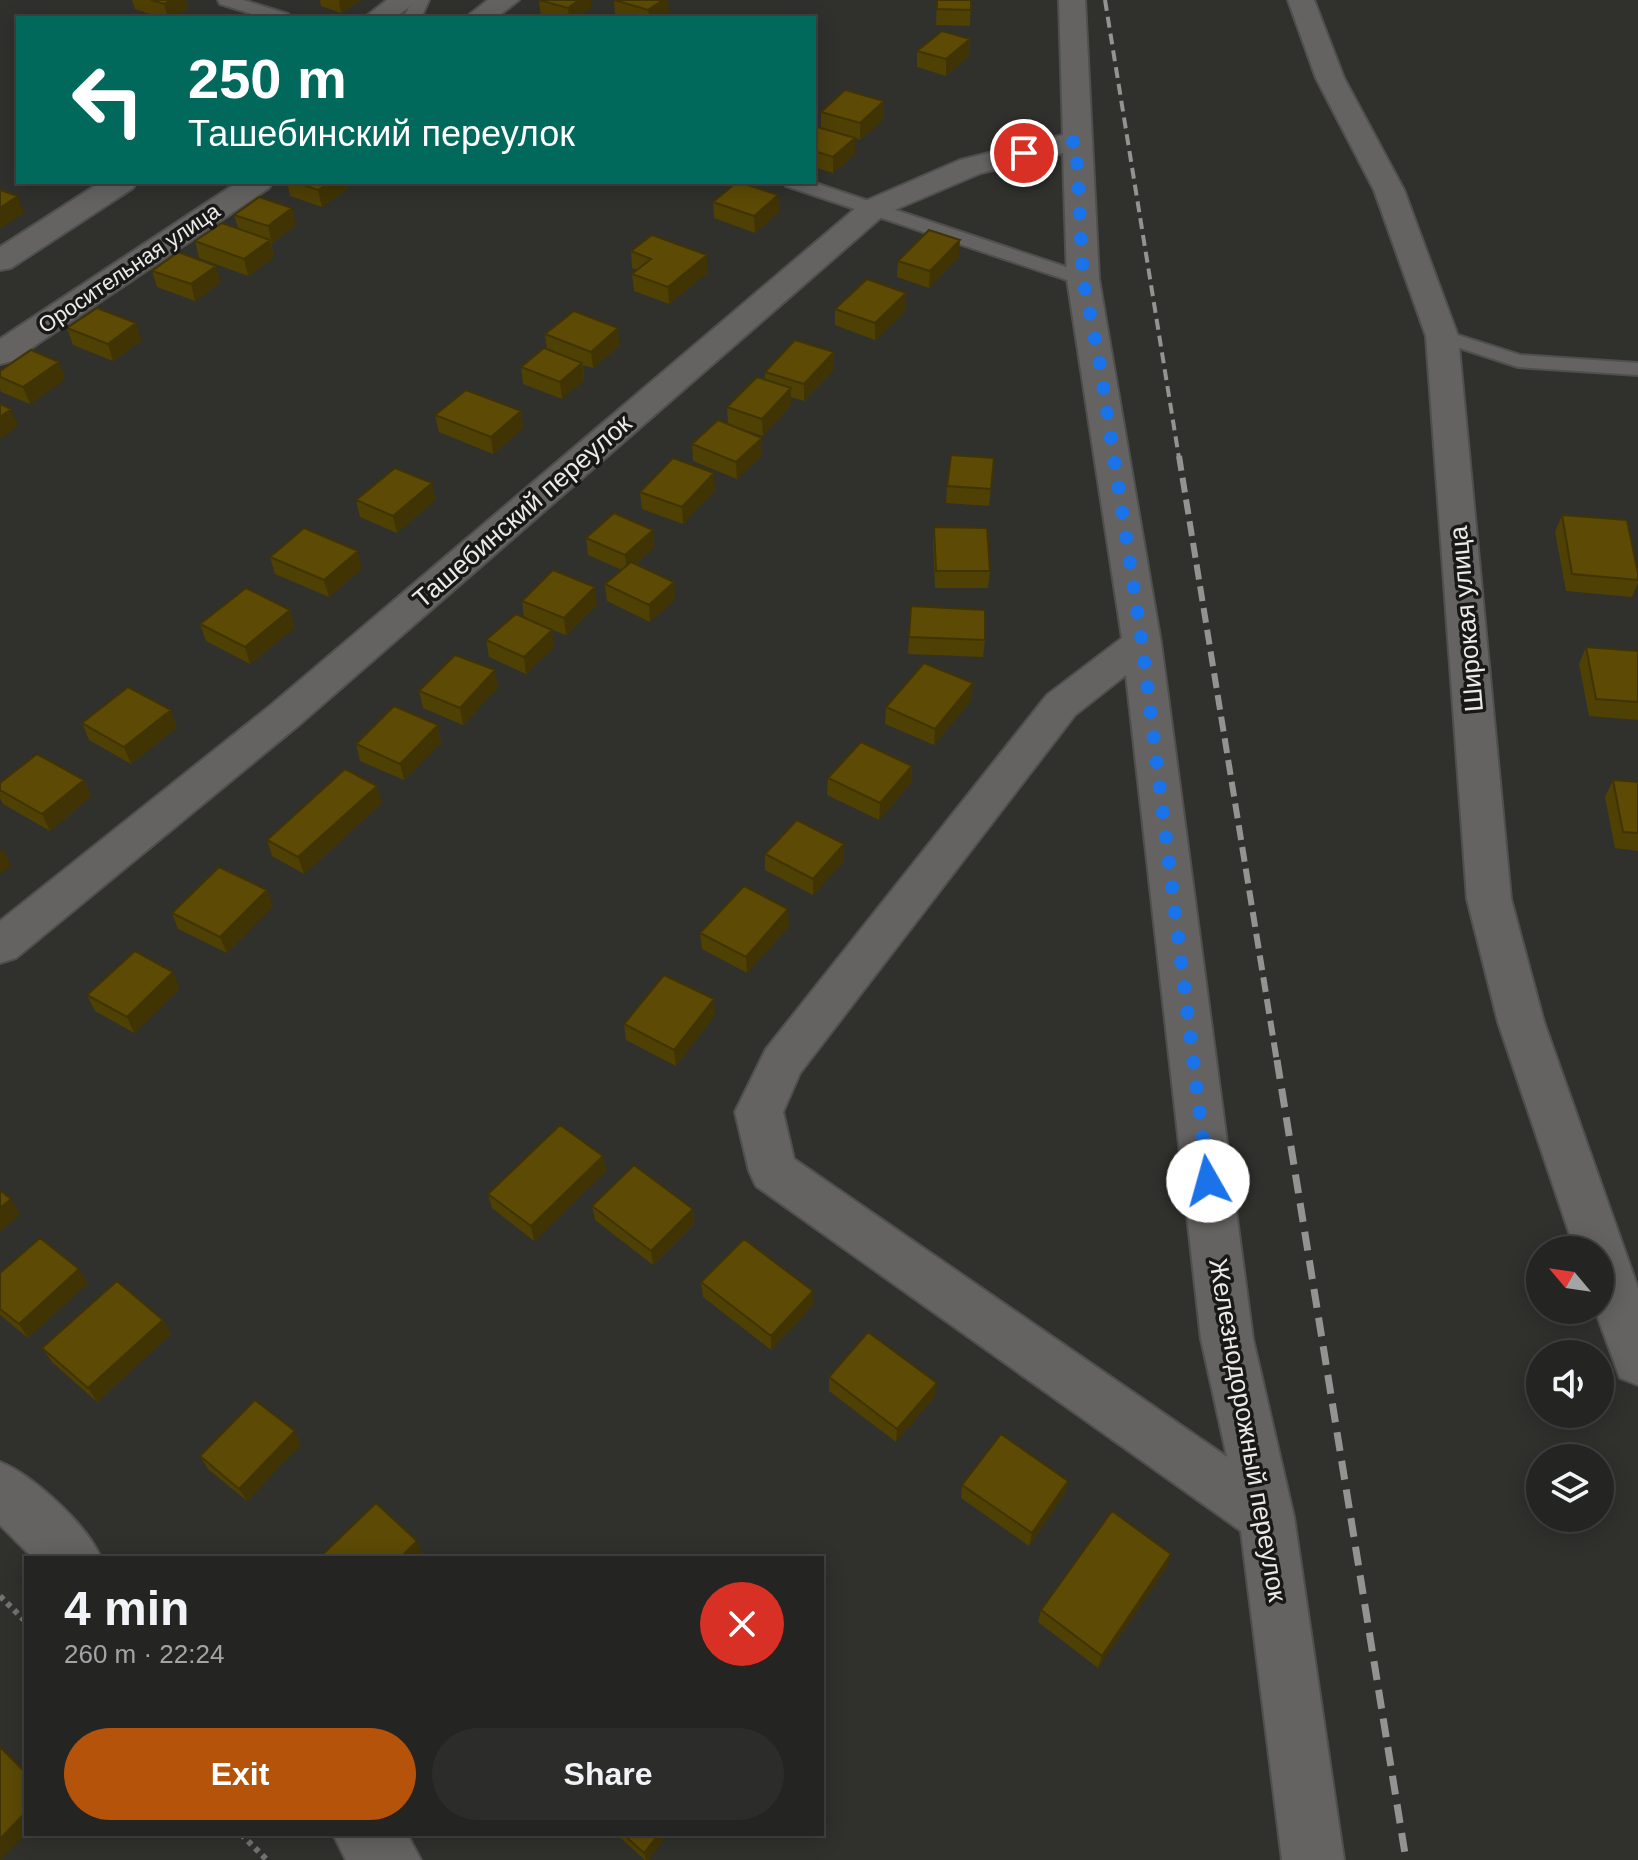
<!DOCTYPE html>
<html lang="en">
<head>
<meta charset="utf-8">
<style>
	:root { --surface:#242422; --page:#2c2c2a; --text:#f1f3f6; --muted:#a3a4a5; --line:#414140; --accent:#b45309 }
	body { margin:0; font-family:Arial,sans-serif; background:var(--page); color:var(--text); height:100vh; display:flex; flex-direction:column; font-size:30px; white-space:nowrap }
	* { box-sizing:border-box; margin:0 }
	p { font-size:26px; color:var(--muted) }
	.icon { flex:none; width:44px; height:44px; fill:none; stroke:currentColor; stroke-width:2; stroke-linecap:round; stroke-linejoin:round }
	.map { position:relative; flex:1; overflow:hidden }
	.details { position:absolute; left:24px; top:1556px; width:800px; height:280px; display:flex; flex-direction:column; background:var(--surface); border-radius:0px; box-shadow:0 4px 20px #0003,0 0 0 2px var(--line) }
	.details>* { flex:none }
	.top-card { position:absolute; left:16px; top:16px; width:800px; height:168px; border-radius:0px; box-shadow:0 4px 20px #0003,0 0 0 2px var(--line); background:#00695c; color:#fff; overflow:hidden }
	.needle { width:52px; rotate:299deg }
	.tools { position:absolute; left:1526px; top:1236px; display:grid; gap:16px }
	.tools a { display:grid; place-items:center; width:88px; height:88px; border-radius:50%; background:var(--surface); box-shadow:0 4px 20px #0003,0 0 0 2px var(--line); font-size:40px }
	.pin { position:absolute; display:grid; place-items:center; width:68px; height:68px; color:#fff; margin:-34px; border:4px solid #fff; border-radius:50%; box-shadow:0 2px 8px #0007 }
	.me { position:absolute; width:88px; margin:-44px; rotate:353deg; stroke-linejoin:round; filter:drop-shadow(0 0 6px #0008) }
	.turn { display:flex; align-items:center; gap:28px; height:168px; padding:0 40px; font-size:36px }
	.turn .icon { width:104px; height:104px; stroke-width:2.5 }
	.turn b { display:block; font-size:56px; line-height:68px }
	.round { display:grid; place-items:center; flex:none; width:84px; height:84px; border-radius:42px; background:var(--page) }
	.overview { display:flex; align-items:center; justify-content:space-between; height:136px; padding:0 40px }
	h1 { font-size:48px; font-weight:700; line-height:60px }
	.action { display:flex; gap:16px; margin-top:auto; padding:16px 40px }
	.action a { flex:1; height:92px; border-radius:48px; background:var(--accent); color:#fff; font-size:32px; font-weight:700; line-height:92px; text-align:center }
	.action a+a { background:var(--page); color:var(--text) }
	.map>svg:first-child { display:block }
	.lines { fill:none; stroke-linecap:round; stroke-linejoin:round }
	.lane-casing { stroke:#4f4f4d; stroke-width:4 }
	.street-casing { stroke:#4f4f4d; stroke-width:4 }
	.path { stroke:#747371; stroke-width:6; stroke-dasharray:5 5; stroke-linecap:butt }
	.lane { fill:#646361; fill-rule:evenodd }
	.street { fill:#646361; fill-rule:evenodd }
	.rail-far2 { stroke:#939391; stroke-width:4; stroke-dasharray:11 6; stroke-linecap:butt }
	.rail-far1 { stroke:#939391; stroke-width:6; stroke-dasharray:15 7; stroke-linecap:butt }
	.rail { stroke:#939391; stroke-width:7; stroke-dasharray:19 10; stroke-linecap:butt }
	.wall { fill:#4f4004 }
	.shaded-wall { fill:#403404 }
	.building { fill:#5c4a05; stroke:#403404; stroke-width:2 }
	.route { stroke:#1a73e8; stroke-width:14; stroke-dasharray:0 25.2 }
	.labels { text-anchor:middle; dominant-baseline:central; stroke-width:7; stroke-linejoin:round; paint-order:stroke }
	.far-street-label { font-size:22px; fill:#ebeae9; stroke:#181817 }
	.street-label { font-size:26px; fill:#ebeae9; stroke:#181817 }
</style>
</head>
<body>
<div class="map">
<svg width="1638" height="1860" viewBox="0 0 1638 1860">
	<rect width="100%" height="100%" fill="#30302d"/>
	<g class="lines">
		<g class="lane-casing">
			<path id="lane" d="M 218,0 L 243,0 L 288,14 L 291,18 L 265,18 L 220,4 Z
				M 413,0 L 429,0 L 421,18 L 403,18 Z
				M 783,182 L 812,182 L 1090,275 L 1093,279 L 1090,283 L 1076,283 L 786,186 Z
				M 1442,330 L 1520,355 L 1638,363 L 1638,375 L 1518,367 L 1435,340 L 1432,336 L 1435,332 Z"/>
		</g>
		<g class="street-casing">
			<path id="street" d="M 387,0 L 418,0 L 395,18 L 364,18 Z
				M 488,0 L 519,0 L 496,18 L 465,18 Z
				M 1059,0 L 1085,0 L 1099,279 L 1161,643 L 1253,1339 L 1294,1517 L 1344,1860 L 1282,1860 L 1241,1531 L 756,1186 L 749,1171 L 735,1112 L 766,1049 L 1047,695 L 1122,638 L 1067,279 L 1063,153 L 981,173 L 885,214 L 299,725 L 16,958 L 0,963 L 0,921 L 271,705 L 863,202 L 960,160 L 1063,135 ZM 1126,675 L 1201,1339 L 1227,1457 L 794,1159 L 783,1112 L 800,1073 L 1075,715 Z
				M 1288,0 L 1314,0 L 1344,78 L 1404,190 L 1458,336 L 1511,899 L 1544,1022 L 1638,1288 L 1638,1385 L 1620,1378 L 1595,1310 L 1600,1310 L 1600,1250 L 1575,1250 L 1498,1022 L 1467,899 L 1426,336 L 1374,190 L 1316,78 Z
				M 101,182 L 137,182 L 133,188 L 11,268 L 0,270 L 0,247 Z
				M 238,182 L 273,182 L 269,188 L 12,361 L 0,364 L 0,339 Z
				M 0,1462 C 33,1475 87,1525 101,1558 L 33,1558 L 0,1525 Z
				M 333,1834 L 407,1834 L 421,1860 L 346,1860 Z"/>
		</g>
		<path class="path" d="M 0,1596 L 26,1622
			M 241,1834 L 267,1860"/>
		<use href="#lane" class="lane"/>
		<use href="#street" class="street"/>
		<path class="rail-far2" d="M 1105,0 L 1179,458"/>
		<path class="rail-far1" d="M 1179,456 L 1277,1062"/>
		<path class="rail" d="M 1277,1060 L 1406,1860"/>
	</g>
	<path class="wall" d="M 132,0 L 186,0 L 188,9 L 172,18 L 162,18 L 135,9 Z
		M 320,0 L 361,0 L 341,13 L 321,6 Z
		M 539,0 L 592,7 L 578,18 L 547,18 L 541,16 Z
		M 614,0 L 669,12 L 661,18 L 622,18 L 615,16 Z
		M 937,0 L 971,0 L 970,26 L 936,25 Z
		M 970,39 L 969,55 L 946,76 L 917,67 L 917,51 Z
		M 821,112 L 884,118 L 860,140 L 855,138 L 855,154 L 833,173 L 814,167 L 814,126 L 821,128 Z
		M 287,182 L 345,182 L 347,189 L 322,207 L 290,196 Z
		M 778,195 L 779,212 L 755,233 L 714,218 L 713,202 Z
		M 234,215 L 296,225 L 272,243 L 271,242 L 274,257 L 248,276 L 199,258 L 195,241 L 238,228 Z
		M 631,251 L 708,272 L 669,304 L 634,291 L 632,274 L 637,270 L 632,268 Z
		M 959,256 L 929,288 L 897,277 L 898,261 Z
		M 152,271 L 221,282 L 195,301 L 157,287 Z
		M 906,293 L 906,310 L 875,340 L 835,325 L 835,309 Z
		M 67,328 L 142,340 L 113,361 L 73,345 Z
		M 545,334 L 620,345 L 593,368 L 583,365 L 584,380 L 562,399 L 523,384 L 521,367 L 547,350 Z
		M 59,362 L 65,379 L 30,404 L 1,392 L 0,388 L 0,371 Z
		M 834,369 L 804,401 L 791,397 L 791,405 L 763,436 L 728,424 L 727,407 L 765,380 L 765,372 Z
		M 521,411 L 523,428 L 493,454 L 439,432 L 435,415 Z
		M 762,438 L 762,455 L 737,479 L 693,461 L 692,444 Z
		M 994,458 L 989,506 L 946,503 L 947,486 Z
		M 432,483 L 435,500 L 397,533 L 360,517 L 356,500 Z
		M 715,490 L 683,524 L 642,509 L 640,492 Z
		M 1562,515 L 1638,573 L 1638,583 L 1632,597 L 1566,591 L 1555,532 Z
		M 934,527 L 990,571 L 988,588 L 935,588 L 933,544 Z
		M 653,530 L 654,547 L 636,564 L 675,599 L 650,622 L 607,601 L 605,584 L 622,570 L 588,555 L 586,538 Z
		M 270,557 L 362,568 L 329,597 L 275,574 Z
		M 522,601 L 597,604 L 566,635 L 542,626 L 552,630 L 554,647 L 526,674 L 489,657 L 486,640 L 524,617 Z
		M 911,606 L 985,640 L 983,657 L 908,654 Z
		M 200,624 L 295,627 L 250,664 L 206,641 Z
		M 1586,647 L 1638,651 L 1638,720 L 1589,716 L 1579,664 Z
		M 973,683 L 971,700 L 934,745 L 885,724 L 886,707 Z
		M 498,687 L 463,725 L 423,708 L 419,691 Z
		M 82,723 L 177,727 L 131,764 L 89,740 Z
		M 438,725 L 441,742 L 404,780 L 360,761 L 356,744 Z
		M 912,766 L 911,783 L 879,820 L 827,795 L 828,778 Z
		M 84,780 L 91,796 L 50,831 L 3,804 L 0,798 L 0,783 Z
		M 1613,780 L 1638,782 L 1638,851 L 1615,848 L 1605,797 Z
		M 382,803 L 304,874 L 272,856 L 267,840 Z
		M 765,854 L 844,861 L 813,895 L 765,870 Z
		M 267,890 L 273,906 L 227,953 L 178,929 L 172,913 Z
		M 789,926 L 747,973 L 702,949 L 700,933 Z
		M 180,988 L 134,1033 L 95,1011 L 87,995 Z
		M 715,1015 L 676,1066 L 626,1040 L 624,1024 Z
		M 603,1156 L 606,1171 L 534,1241 L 492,1208 L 488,1194 Z
		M 592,1206 L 693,1209 L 694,1224 L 653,1265 L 595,1220 Z
		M 0,1273 L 88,1283 L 28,1338 L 0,1315 Z
		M 701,1282 L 813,1305 L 771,1350 L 703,1297 Z
		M 163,1320 L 171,1334 L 97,1402 L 52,1362 L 42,1348 Z
		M 829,1377 L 935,1396 L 896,1442 L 829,1391 Z
		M 301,1444 L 247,1501 L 208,1469 L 200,1456 Z
		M 1068,1481 L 1065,1493 L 1029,1546 L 961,1498 L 962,1485 Z
		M 1167,1566 L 1098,1668 L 1038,1622 L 1041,1610 Z
		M 616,1834 L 668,1834 L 648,1860 L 645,1860 Z"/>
	<path class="shaded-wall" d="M 171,0 L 186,0 L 188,9 L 172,18 L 168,18 L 164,4 Z
		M 339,0 L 361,0 L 341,13 Z
		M 579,0 L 591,0 L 592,7 L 578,18 L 569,18 L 568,8 Z
		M 663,0 L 668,0 L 669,12 L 661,18 L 649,18 L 648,10 Z
		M 970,39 L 969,55 L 946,76 L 946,59 Z
		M 884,101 L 884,118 L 860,140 L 860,123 Z
		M 855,138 L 855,154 L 833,173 L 833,157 Z
		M 330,182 L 345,182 L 347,189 L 322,207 L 318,190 Z
		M 778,195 L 779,212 L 755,233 L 754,216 Z
		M 18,196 L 24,213 L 0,228 L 0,208 Z
		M 292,208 L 296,225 L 272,243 L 268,226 Z
		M 270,240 L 274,257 L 248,276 L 244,259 Z
		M 960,240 L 959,256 L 929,288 L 930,271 Z
		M 707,255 L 708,272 L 669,304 L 668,287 Z
		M 216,266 L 221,282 L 195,301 L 191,284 Z
		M 906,293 L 906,310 L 875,340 L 875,323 Z
		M 136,323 L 142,340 L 113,361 L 108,344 Z
		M 618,328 L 620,345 L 593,368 L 591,352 Z
		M 834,352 L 834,369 L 804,401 L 804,384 Z
		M 59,362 L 65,379 L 30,404 L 23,387 Z
		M 582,363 L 584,380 L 562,399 L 560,382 Z
		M 791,388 L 791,405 L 763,436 L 762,419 Z
		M 11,409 L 18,426 L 0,439 L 0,417 Z
		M 521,411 L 523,428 L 493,454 L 491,437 Z
		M 762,438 L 762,455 L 737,479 L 736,462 Z
		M 714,473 L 715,490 L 683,524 L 682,507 Z
		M 432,483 L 435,500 L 397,533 L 393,516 Z
		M 653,530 L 654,547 L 627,572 L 625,555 Z
		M 358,551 L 362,568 L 329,597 L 324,580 Z
		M 674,582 L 675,599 L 650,622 L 649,605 Z
		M 595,587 L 597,604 L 566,635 L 564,618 Z
		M 290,610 L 295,627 L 250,664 L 245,647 Z
		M 552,630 L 554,647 L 526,674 L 524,657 Z
		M 495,670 L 498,687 L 463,725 L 460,708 Z
		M 973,683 L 971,700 L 934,745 L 935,729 Z
		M 171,710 L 177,727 L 131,764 L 124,747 Z
		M 438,725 L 441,742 L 404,780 L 400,764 Z
		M 912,766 L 911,783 L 879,820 L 880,803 Z
		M 84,780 L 91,796 L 50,831 L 42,814 Z
		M 377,786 L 382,803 L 304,874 L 298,857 Z
		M 844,844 L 844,861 L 813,895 L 813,879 Z
		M 3,849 L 11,865 L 0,874 L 0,851 Z
		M 267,890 L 273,906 L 227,953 L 220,937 Z
		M 788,909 L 789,926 L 747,973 L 746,957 Z
		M 173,972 L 180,988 L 134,1033 L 127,1017 Z
		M 714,999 L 715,1015 L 676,1066 L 674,1050 Z
		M 603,1156 L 606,1171 L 534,1241 L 531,1226 Z
		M 11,1199 L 20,1214 L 0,1232 L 0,1208 Z
		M 693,1209 L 694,1224 L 653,1265 L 651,1251 Z
		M 79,1269 L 88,1283 L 28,1338 L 19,1324 Z
		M 813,1291 L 813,1305 L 771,1350 L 771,1336 Z
		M 163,1320 L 171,1334 L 97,1402 L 88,1388 Z
		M 937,1383 L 935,1396 L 896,1442 L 897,1429 Z
		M 295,1431 L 301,1444 L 247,1501 L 239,1489 Z
		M 1068,1481 L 1065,1493 L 1029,1546 L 1032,1533 Z
		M 417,1541 L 422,1553 L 418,1558 L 400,1558 Z
		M 1171,1554 L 1167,1566 L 1098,1668 L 1102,1656 Z
		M 26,1812 L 26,1833 L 0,1860 L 0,1839 Z
		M 659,1834 L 668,1834 L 648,1860 L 646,1860 L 644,1853 Z"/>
	<path class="building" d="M 151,0 L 171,0 L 164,4 Z
		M 539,0 L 579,0 L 568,8 Z
		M 614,0 L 663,0 L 648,10 Z
		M 937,0 L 971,0 L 971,10 L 937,9 Z
		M 942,31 L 970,39 L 946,59 L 917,51 Z
		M 845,90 L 884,101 L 860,123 L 821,112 Z
		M 814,126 L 855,138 L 833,157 L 814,151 Z
		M 294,182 L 330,182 L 318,190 Z
		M 737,182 L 738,182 L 778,195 L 754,216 L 713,202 Z
		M 0,190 L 18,196 L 0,208 Z
		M 259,197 L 292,208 L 268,226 L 234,215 Z
		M 222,223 L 270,240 L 244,259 L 195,241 Z
		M 929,230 L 960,240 L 930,271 L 898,261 Z
		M 652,235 L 707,255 L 668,287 L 632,274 L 651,259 L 631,251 Z
		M 178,252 L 216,266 L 191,284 L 152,271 Z
		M 867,279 L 906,293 L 875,323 L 835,309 Z
		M 97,308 L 136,323 L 108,344 L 67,328 Z
		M 574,311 L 618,328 L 591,352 L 545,334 Z
		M 795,340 L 834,352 L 804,384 L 765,372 Z
		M 544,348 L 582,363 L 560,382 L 521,367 Z
		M 31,350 L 59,362 L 23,387 L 0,377 L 0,371 Z
		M 757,377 L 791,388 L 762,419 L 727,407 Z
		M 466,390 L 521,411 L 491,437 L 435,415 Z
		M 0,404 L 11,409 L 0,417 Z
		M 718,420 L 762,438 L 736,462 L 692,444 Z
		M 951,455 L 994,458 L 991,489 L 947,486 Z
		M 673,458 L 714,473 L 682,507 L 640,492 Z
		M 395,468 L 432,483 L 393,516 L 356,500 Z
		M 614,513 L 653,530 L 625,555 L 586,538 Z
		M 1562,515 L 1627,520 L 1638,573 L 1638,580 L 1572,574 Z
		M 934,527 L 987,528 L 990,571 L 936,571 Z
		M 304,528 L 358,551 L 324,580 L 270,557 Z
		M 631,562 L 674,582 L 649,605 L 605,584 Z
		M 553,570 L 595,587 L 564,618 L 522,601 Z
		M 246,588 L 290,610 L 245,647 L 200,624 Z
		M 911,606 L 985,610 L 985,640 L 909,637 Z
		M 516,614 L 552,630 L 524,657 L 486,640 Z
		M 1586,647 L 1638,651 L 1638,702 L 1596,699 Z
		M 455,655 L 495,670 L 460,708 L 419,691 Z
		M 924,663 L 973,683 L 935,729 L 886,707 Z
		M 128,687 L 171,710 L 124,747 L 82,723 Z
		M 394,706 L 438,725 L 400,764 L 356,744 Z
		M 861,742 L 912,766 L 880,803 L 828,778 Z
		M 37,754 L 84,780 L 42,814 L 0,790 L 0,783 Z
		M 345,769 L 377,786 L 298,857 L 267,840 Z
		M 1613,780 L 1638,782 L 1638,833 L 1623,832 Z
		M 797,820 L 844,844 L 813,879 L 765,854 Z
		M 219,867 L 267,890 L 220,937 L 172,913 Z
		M 744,886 L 788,909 L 746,957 L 700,933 Z
		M 135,951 L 173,972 L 127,1017 L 87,995 Z
		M 664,975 L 714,999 L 674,1050 L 624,1024 Z
		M 560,1125 L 603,1156 L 531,1226 L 488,1194 Z
		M 634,1165 L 693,1209 L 651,1251 L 592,1206 Z
		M 0,1190 L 11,1199 L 0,1208 Z
		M 40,1238 L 79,1269 L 19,1324 L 0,1309 L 0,1273 Z
		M 744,1239 L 813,1291 L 771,1336 L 701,1282 Z
		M 117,1281 L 163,1320 L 88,1388 L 42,1348 Z
		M 868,1332 L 937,1383 L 897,1429 L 829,1377 Z
		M 255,1400 L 295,1431 L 239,1489 L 200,1456 Z
		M 1001,1434 L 1068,1481 L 1032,1533 L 962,1485 Z
		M 376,1503 L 417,1541 L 400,1558 L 319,1558 Z
		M 1112,1511 L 1171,1554 L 1102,1656 L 1041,1610 Z
		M 0,1747 L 26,1773 L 26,1812 L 0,1839 Z
		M 623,1834 L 659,1834 L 644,1853 Z"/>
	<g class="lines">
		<path class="route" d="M 1024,153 L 1076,141 L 1083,279 L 1099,359 L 1142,643 L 1208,1181"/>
	</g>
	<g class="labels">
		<g class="far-street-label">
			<text transform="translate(129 268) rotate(-34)">Оросительная улица</text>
		</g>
		<g class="street-label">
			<text transform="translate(522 511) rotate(-41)">Ташебинский переулок</text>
			<text transform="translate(1466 619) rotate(-95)">Широкая улица</text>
			<text transform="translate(1248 1430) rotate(80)">Железнодорожный переулок</text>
		</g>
	</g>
</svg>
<div class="tools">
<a><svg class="needle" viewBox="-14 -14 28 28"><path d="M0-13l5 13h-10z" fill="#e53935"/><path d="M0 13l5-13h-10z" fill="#a3a4a5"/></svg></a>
<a><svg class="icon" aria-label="sound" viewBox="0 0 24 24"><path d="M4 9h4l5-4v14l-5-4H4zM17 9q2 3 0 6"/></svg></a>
<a><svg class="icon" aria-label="layers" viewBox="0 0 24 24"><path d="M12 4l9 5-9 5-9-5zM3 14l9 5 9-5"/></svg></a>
</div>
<div class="pin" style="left:1024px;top:153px;background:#d93025"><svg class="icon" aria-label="arrive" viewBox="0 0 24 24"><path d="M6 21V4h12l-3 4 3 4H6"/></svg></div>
<svg class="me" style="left:1208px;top:1181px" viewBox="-20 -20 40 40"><circle r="19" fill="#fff"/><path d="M0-13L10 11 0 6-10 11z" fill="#1a73e8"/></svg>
<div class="top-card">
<div class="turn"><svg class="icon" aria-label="left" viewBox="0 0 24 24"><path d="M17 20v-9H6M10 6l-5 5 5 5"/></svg><div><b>250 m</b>Ташебинский переулок</div></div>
</div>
<section class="details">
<div class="overview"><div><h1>4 min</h1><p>260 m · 22:24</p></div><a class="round" style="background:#d93025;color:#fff"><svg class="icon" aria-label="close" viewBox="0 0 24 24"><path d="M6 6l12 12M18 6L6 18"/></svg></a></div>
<div class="action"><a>Exit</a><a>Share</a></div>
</section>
</div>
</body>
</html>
